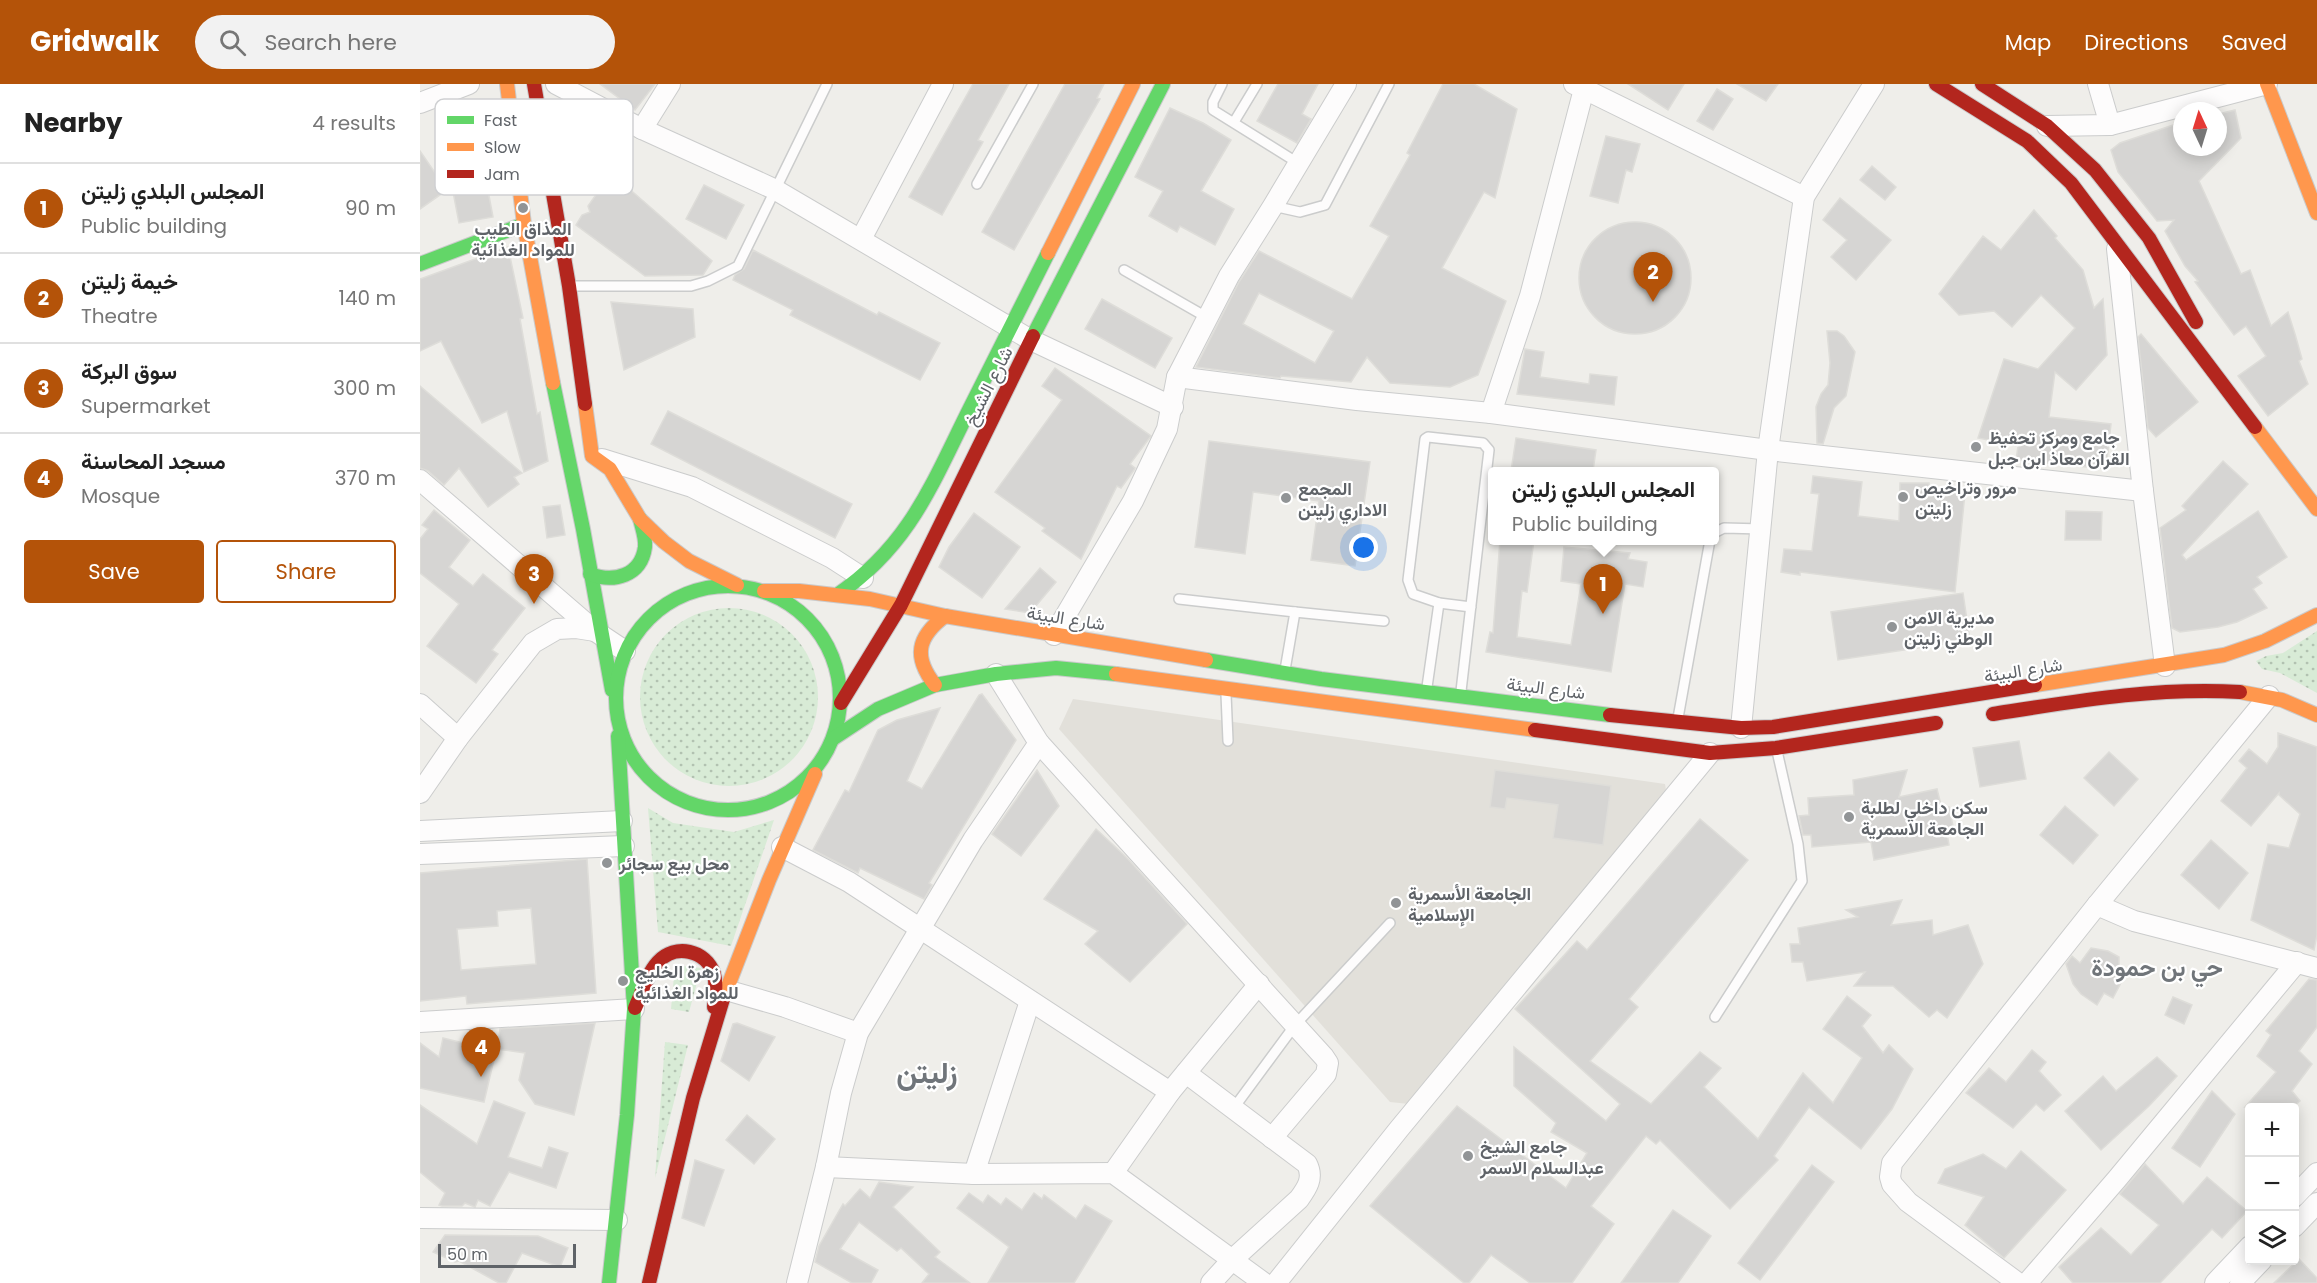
<!DOCTYPE html>
<meta charset="utf-8">
<style>
:root{--surface:#fff;--page:#f2f2f2;--text:#222;--muted:#767676;--line:#e0e0e0;--accent:#b45309}
body{margin:0;font-family:Poppins,Vazirmatn,sans-serif;background:var(--page);color:var(--text)}
.controls{position:absolute;right:18px;bottom:18px;display:grid;overflow:hidden;border-radius:6px;box-shadow:0 3px 15px #0003}
.controls button{width:54px;height:54px;display:grid;place-items:center;padding:0;border:0;border-bottom:2px solid var(--line);background:var(--surface);color:var(--text);font:30px sans-serif}
.compass{position:absolute;left:1753px;top:18px;width:54px;height:54px;border-radius:50%;background:var(--surface);box-shadow:0 3px 15px #0003;rotate:356deg}
.scale{position:absolute;left:18px;bottom:15px;width:138px;box-sizing:border-box;padding-left:6px;border:3px solid #5f6368;border-top:0;font-size:16px;line-height:21px;white-space:nowrap;color:#5f6368;-webkit-text-stroke:4px #fff;paint-order:stroke}
.you{position:absolute;left:944px;top:464px;width:21px;height:21px;margin:-15px;border:4px solid #fff;border-radius:50%;background:#1a73e8;box-shadow:0 0 0 9px #1a73e833}
.badge{display:grid;place-items:center;width:39px;height:39px;border-radius:50%;background:var(--accent);color:#fff;font-size:20px;font-weight:700}
.pin{position:absolute;translate:-50% -50px;filter:drop-shadow(0 2px 3px #0008)}
.pin::after{content:'';position:absolute;top:32px;width:21px;height:18px;background:inherit;clip-path:polygon(0 0,100% 0,50% 100%)}
.popup{position:absolute;left:1068px;top:383px;width:231px;height:78px;box-sizing:border-box;display:grid;place-content:center;border-radius:6px;background:var(--surface);filter:drop-shadow(0 2px 4px #0005);font-size:20px;white-space:nowrap;color:var(--muted)}
.popup b{font-size:22px;color:var(--text)}
.popup::after{content:'';position:absolute;left:50%;top:100%;margin-left:-12px;border:12px solid transparent;border-top-color:var(--surface)}
.list{margin:0;padding:0;list-style:none}
h2{display:flex;justify-content:space-between;align-items:center;height:78px;margin:0;padding:0 24px;font-size:26px}
h2 small{font-size:20px;font-weight:400;color:var(--muted)}
.list li{display:grid;grid-template-columns:39px 1fr auto;gap:18px;align-items:center;box-sizing:border-box;height:90px;padding:0 24px;border-top:2px solid var(--line)}
.list b{display:block;font-size:22px;white-space:nowrap}
.list p{margin:0;font-size:20px;white-space:nowrap;color:var(--muted)}
.list em{font-size:20px;font-style:normal;color:var(--muted)}
.actions{display:flex;gap:12px;padding:18px 24px}
.actions a{flex:1;padding:14px 0;border:2px solid var(--accent);border-radius:6px;text-align:center;font-size:21px;color:var(--accent)}
.actions .main{background:var(--accent);color:#fff}
.icon{flex:none;width:33px;height:33px;fill:none;stroke:currentColor;stroke-width:2;stroke-linecap:round;stroke-linejoin:round}
.map{position:relative;flex:none;width:1897px;height:1199px;overflow:hidden}
header{display:flex;align-items:center;gap:36px;box-sizing:border-box;height:84px;padding:0 30px;background:var(--accent);color:#fff}
header strong{font-size:28px}
nav{display:flex;gap:33px;margin-inline-start:auto;font-size:21px}
.search{width:420px;height:54px;background:var(--page);display:flex;align-items:center;gap:15px;box-sizing:border-box;padding:0 21px;border-radius:33px;color:var(--muted);font-size:22px}
main{display:flex}
aside{flex:1;background:var(--surface)}
.map>svg:first-child{display:block}
</style>
<header>
<strong>Gridwalk</strong>
<div class="search"><svg class="icon" aria-label="search" viewBox="0 0 24 24"><circle cx="10" cy="10" r="6"/><path d="M15 15l6 6"/></svg>Search here</div>
<nav><a>Map</a><a>Directions</a><a>Saved</a></nav>
</header>
<main>
<aside>
<h2>Nearby<small>4 results</small></h2>
<ul class="list">
<li><span class="badge">1</span><div><b>المجلس البلدي زليتن</b><p>Public building</p></div><em>90 m</em></li>
<li><span class="badge">2</span><div><b>خيمة زليتن</b><p>Theatre</p></div><em>140 m</em></li>
<li><span class="badge">3</span><div><b>سوق البركة</b><p>Supermarket</p></div><em>300 m</em></li>
<li><span class="badge">4</span><div><b>مسجد المحاسنة</b><p>Mosque</p></div><em>370 m</em></li>
</ul>
<div class="actions"><a class="main">Save</a><a>Share</a></div>
</aside>
<div class="map">
<svg width="1897" height="1199" viewBox="0 0 1897 1199">
<defs>
<pattern id="green-dots" width="8" height="8" patternUnits="userSpaceOnUse" patternTransform="scale(1.5)"><rect width="8" height="8" fill="#d8ebd6"/><path d="M2 2h.1M6 6h.1" fill="none" stroke="#b2c2b1" stroke-width="1.8" stroke-linecap="round"/></pattern>
</defs>
<rect width="100%" height="100%" fill="#efeeea"/>
<path fill="#e2e0da" d="M653 615 1245 700 1247 713 989 1020 970 1018 639 645Z"/>
<g fill="url(#green-dots)">
<circle cx="309" cy="613" r="89"/>
<path d="M1897 547V609L1860 589 1842 585 1836 577 1846 572 1863 569Z"/>
<path d="M228 724 253 739 314 748 354 736 311 862 238 848Z"/>
<path d="M255 881 281 884 269 928 251 925Z"/>
<path d="M245 958 268 961 235 1094Z"/>
</g>
<g fill="#d6d5d3" stroke="#deddd9" stroke-width="1.5" fill-rule="evenodd">
<path d="M180 0H235L215 26Z"/>
<path d="M553 0H589L558 56 563 58 522 131 489 113Z"/>
<path d="M645 0H684L677 14 680 15 594 166 562 148Z"/>
<path d="M858 0H898L882 30 891 35 877 59 837 37Z"/>
<path d="M1023 0H1054L1097 25 1075 114 1064 108 1022 184 1086 217 1058 291 1030 303 970 299 947 273 931 298 861 292 860 294 776 283 819 198 839 167 932 215 969 152 950 142 990 71 987 69ZM839 209 914 247 895 279 823 240Z"/>
<path d="M1208 0H1264L1248 26Z"/>
<path d="M1317 0H1358L1346 17Z"/>
<path d="M1297 5 1313 15 1293 46 1277 37Z"/>
<path d="M51 17 73 133 39 139 17 25Z"/>
<path d="M750 24 783 39 811 56 781 107 814 125 795 161 760 142 757 148 729 132 743 107 715 93Z"/>
<path d="M1815 26 1821 54 1779 97 1821 190 1830 186 1851 242 1868 228 1875 250 1882 275 1879 277 1888 300 1848 332 1818 292 1846 272 1826 242 1814 251 1775 198 1778 197 1765 182 1745 147 1754 136 1737 137 1698 88 1691 66 1700 59 1762 38V63H1798V30Z"/>
<path d="M1186 52 1220 60 1212 88 1206 86 1198 119 1170 112Z"/>
<path d="M0 67 27 106 0 125Z"/>
<path d="M1452 82 1476 103 1465 116 1440 96Z"/>
<path d="M191 89 292 177 283 191 225 192 156 141 162 131 170 128 168 122Z"/>
<path d="M284 101 324 121 306 155 266 135Z"/>
<path d="M1420 114 1471 156 1436 196 1411 173 1427 156 1403 136Z"/>
<path d="M1614 126 1637 152 1635 154 1663 186 1674 224 1683 215 1687 271 1656 306 1635 288 1629 333 1691 340 1686 385 1596 376 1598 362 1558 354 1584 275 1618 285 1655 244 1621 211 1592 243 1574 227 1539 231 1519 210 1563 152 1581 166Z"/>
<circle cx="1215" cy="194" r="56"/>
<path d="M88 163 103 234 100 235 117 330 120 328 128 377 104 388 87 327 62 339 21 257 0 267V195Z"/>
<path d="M333 166 457 231 459 228 520 259 500 296 370 231 373 226 313 196 315 191 324 185Z"/>
<path d="M682 215 752 254 735 284 665 245Z"/>
<path d="M191 218 273 225 275 253 204 286Z"/>
<path d="M1407 247H1417L1424 252 1435 268 1426 312 1414 324 1403 360 1397 359 1396 323 1401 310 1408 301 1410 279Z"/>
<path d="M1721 250 1778 318 1736 353 1728 344 1718 253Z"/>
<path d="M1105 265 1124 268 1120 293 1169 300 1170 290 1197 293 1194 321 1097 310Z"/>
<path d="M635 284 731 352 710 380 715 384 714 386 701 404 697 402 661 475 622 447 625 444 575 408 642 316 622 302Z"/>
<path d="M0 302 102 389 94 393 99 400 68 423 39 384 24 401 8 387 0 384Z"/>
<path d="M248 327 432 420 415 454 231 360Z"/>
<path d="M1096 354 1176 366 1173 387H1091Z"/>
<path d="M789 357 950 378 935 482 891 476 899 417 833 408 825 470 775 463Z"/>
<path d="M1803 377 1828 400 1762 471 1766 476 1838 427 1867 473 1837 493 1842 499 1833 505 1847 524 1817 538 1798 543 1760 548 1752 544 1740 444 1766 426 1762 422Z"/>
<path d="M1393 392 1442 398 1438 432 1479 437 1480 399H1509V405L1545 409 1535 508 1380 488V491L1361 488 1364 465 1392 467 1399 410 1391 409Z"/>
<path d="M140 421 145 451 127 454 123 423Z"/>
<path d="M14 426 50 456 29 483 53 502 63 490 105 524 72 566 78 570 56 599 7 562 39 520 0 489V455L8 445 2 441Z"/>
<path d="M1646 427 1682 428 1681 456H1645Z"/>
<path d="M554 429 600 463 562 514 519 483 529 463Z"/>
<path d="M1080 456H1114L1107 508 1102 507 1097 553 1151 561 1161 500 1141 497 1144 463 1210 469 1208 475 1227 478 1223 503 1205 500 1191 588 1066 568 1070 548 1073 549Z"/>
<path d="M620 484 636 498 610 529 585 525Z"/>
<path d="M1543 509 1550 556 1418 576 1411 528Z"/>
<path d="M562 610 596 656 509 799 512 801 504 815 440 784 438 789 393 766 425 706 429 708 458 646 477 636 520 624 487 697 502 705 559 611Z"/>
<path d="M1858 649 1897 663V851L1894 866 1831 836 1848 760 1869 764 1880 730 1859 711V709L1831 742 1801 717 1827 684 1819 677 1829 665 1847 680 1858 663Z"/>
<path d="M1599 657 1606 695 1560 703 1553 664Z"/>
<path d="M1689 668 1718 695 1694 722 1664 694Z"/>
<path d="M617 686 639 722 601 772 572 750Z"/>
<path d="M1075 686 1191 702 1183 761 1133 754 1138 721 1087 714 1085 725 1070 723Z"/>
<path d="M1487 686 1479 713 1517 705 1522 725 1529 723 1533 742 1526 744 1529 761 1454 776 1451 758 1392 763 1391 751H1383L1379 732 1389 731 1388 714 1434 711 1433 696Z"/>
<path d="M1645 722 1678 751 1653 780 1620 751Z"/>
<path d="M1280 735 1328 776 1209 915 1218 923 1170 977 1231 1020 1280 968 1301 984 1284 1003 1338 1055 1383 989 1413 1019 1442 974 1403 945 1427 912 1451 931 1442 942 1463 969 1469 961 1493 985 1472 1025 1441 1065 1389 1023 1354 1072 1358 1076 1310 1125 1240 1056 1236 1060 1226 1052 1171 1122 1194 1140 1152 1199H1110L1071 1171 1049 1199H1044L950 1122 1037 1022 1146 1104 1167 1069 1131 1048 1136 1039 1094 1002V963L1186 1037 1200 1020 1095 925 1157 857 1167 866Z"/>
<path d="M676 745 706 773 767 840 710 898 665 860 678 847 624 815Z"/>
<path d="M1791 756 1828 789 1799 825 1761 791Z"/>
<path d="M167 775 176 909 47 920 46 912 0 917V789ZM111 824 116 880 41 886 37 845 78 842 77 827Z"/>
<path d="M1482 816 1471 841 1512 836 1513 851 1548 841 1563 880 1527 934 1517 926 1509 933 1473 902H1434L1445 888 1387 897 1383 878H1372L1370 860H1380L1378 844 1438 833 1426 826Z"/>
<path d="M1671 864 1688 867 1699 873V884L1704 893 1693 914 1684 909 1677 921 1661 910 1653 900 1646 880 1652 872 1660 879Z"/>
<path d="M1889 895 1897 896V943L1879 967 1892 980 1872 1007 1880 1017 1873 1023H1825L1856 988 1837 972 1851 951 1846 947Z"/>
<path d="M1753 913 1772 921 1764 940 1745 931Z"/>
<path d="M175 939 154 1031 115 1020 99 996 105 969 77 965 80 945Z"/>
<path d="M317 939 355 953 329 997 301 977 313 940Z"/>
<path d="M23 954 76 967 64 1018 0 1004V959L19 973Z"/>
<path d="M1612 966 1626 978 1619 987 1641 1011 1624 1027 1616 1020 1593 1044 1546 1009 1569 984 1586 998Z"/>
<path d="M1737 973 1757 992 1729 1022 1681 1066 1645 1027 1683 992 1696 1007Z"/>
<path d="M1792 1007 1815 1030 1780 1083 1752 1064Z"/>
<path d="M74 1017 105 1029 88 1073 122 1084 129 1063 148 1069 136 1104 89 1088 70 1122 58 1116 55 1123 45 1119 42 1122H22L19 1121 25 1109 0 1088V1021L57 1060Z"/>
<path d="M327 1031 355 1055 334 1080 306 1056Z"/>
<path d="M1601 1067 1646 1106 1584 1174 1545 1141 1564 1113 1518 1099 1525 1085 1563 1070 1586 1085Z"/>
<path d="M275 1076 304 1086 284 1142 262 1134Z"/>
<path d="M1725 1080 1763 1120 1787 1093 1827 1127 1802 1154 1792 1145 1740 1199H1653L1639 1183 1681 1144 1711 1171 1739 1141 1700 1110Z"/>
<path d="M1392 1081 1414 1098 1340 1196 1318 1179Z"/>
<path d="M459 1098 493 1103 473 1123 520 1168 515 1173 550 1199H502L509 1190 481 1164 477 1167 439 1138 420 1165 458 1186 451 1199H432L395 1178 399 1162 423 1120 425 1122 440 1105 450 1114Z"/>
<path d="M549 1109 563 1119 568 1111 581 1121 586 1114 602 1126 614 1109 622 1115 624 1111 656 1135 665 1121 692 1137 654 1199H568L589 1163 537 1124Z"/>
<path d="M1253 1126 1291 1152 1258 1199H1201Z"/>
<path d="M25 1151 118 1152 148 1164 140 1183 102 1169 86 1199H79L39 1177 35 1178 13 1168Z"/>
<path d="M1879 1175 1897 1194V1199H1854Z"/>
</g>
<g fill="none" stroke-linecap="round" stroke-linejoin="round">
<g stroke="#cbcccc" stroke-width="12">
<g id="lane">
<path d="M802 0 793 18V26L878 79"/>
<path d="M814 38 837 0"/>
<path d="M557 100 613 0"/>
<path d="M853 122 880 128 905 121 969 0"/>
<path d="M704 186 788 234"/>
<path d="M152 202H271L288 197 318 182 407 0"/>
<path d="M1294 449 1304 444 1342 445"/>
<path d="M759 515 875 528 865 586"/>
<path d="M875 528 964 537"/>
<path d="M1007 603 1019 519"/>
<path d="M1041 607 1069 366 1063 359 1008 353 1005 355 988 496 993 510 1019 519 1051 523"/>
<path d="M806 610 808 657"/>
<path d="M1258 634 1290 456"/>
<path d="M1295 933 1382 797 1378 760 1357 667"/>
<path d="M813 1025 875 941 970 839"/>
</g>
</g>
<g stroke="#cbcccc" stroke-width="22">
<g id="street">
<path d="M136 0 222 45 354 105 611 256 753 323"/>
<path d="M1154 0 1384 113"/>
<path d="M1678 0 1690 41"/>
<path d="M0 19 49 0"/>
<path d="M1627 42 1690 41 1847 0"/>
<path d="M222 45 250 0"/>
<path d="M441 155 523 0"/>
<path d="M1697 165 1723 407 1745 582"/>
<path d="M757 293 937 316 1071 329 1348 366 1723 407"/>
<path d="M1071 329 1110 212 1164 5 1162 0"/>
<path d="M182 375 272 403 412 474 443 494"/>
<path d="M0 396 175 547 205 567"/>
<path d="M634 551 713 417 747 345 757 293 809 192 853 122 926 0"/>
<path d="M576 590 619 659 904 973 908 979 906 990 852 1054"/>
<path d="M0 620 38 654"/>
<path d="M1321 644 1348 366 1384 113 1454 0"/>
<path d="M0 709 38 654 113 559 137 545 156 544 175 547"/>
<path d="M0 747 202 737"/>
<path d="M362 763 429 798 750 1008"/>
<path d="M0 770 204 762"/>
<path d="M1677 821 1714 837 1897 884"/>
<path d="M306 906 365 923 438 949"/>
<path d="M0 938 214 925"/>
<path d="M766 989 887 1080C894 1094 887 1104 879 1115L813 1175 791 1199"/>
<path d="M406 1083 554 1090 693 1089 844 1199"/>
<path d="M693 1089 750 1008 839 900"/>
<path d="M554 1090 610 917"/>
<path d="M1874 1113 1897 1089"/>
<path d="M0 1134 197 1136"/>
<path d="M1874 1143 1897 1119"/>
<path d="M377 1199 406 1083 421 1009 438 949 553 756 619 659"/>
<path d="M856 1199 979 1045 1290 669"/>
<path d="M1598 1199 1488 1118 1472 1100 1470 1093 1472 1079 1677 821 1849 612"/>
<path d="M1607 1199 1697 1095 1877 878"/>
<path d="M1795 1199 1830 1162"/>
<path d="M1820 1199 1842 1176"/>
</g>
</g>
<g stroke="#cacacb" stroke-width="16">
<g id="fast">
<path d="M0 180 104 140"/>
<path d="M613 252 743 0"/>
<path d="M133 299 163 445 192 606"/>
<path d="M170 490C194 499 221 492 225 463 226 454 222 444 220 435"/>
<circle cx="308" cy="614" r="112"/>
<path d="M417 511C490 461 512 400 550 324 576 273 602 221 628 169"/>
<path d="M786 576 901 595 1190 631"/>
<path d="M414 654 458 625 515 601 576 590 636 584 696 590"/>
<path d="M189 1199 207 1031 214 925 198 652"/>
</g>
</g>
<g stroke="#cacacb" stroke-width="16">
<g id="slow">
<path d="M87 0 104 140 133 299"/>
<path d="M1847 0 1897 129"/>
<path d="M628 169 713 0"/>
<path d="M165 320 172 372 190 385 220 435 244 458 269 477 317 501"/>
<path d="M1835 343 1897 425"/>
<path d="M344 507H379L450 515 525 532 786 576"/>
<path d="M696 590 1115 646"/>
<path d="M515 601C493 573 497 553 525 532"/>
<path d="M1615 601 1804 571 1845 557 1897 531"/>
<path d="M1820 608 1862 616 1897 631"/>
<path d="M303 915 349 796 395 690"/>
</g>
</g>
<g stroke="#cacacb" stroke-width="16">
<g id="jam">
<path d="M114 0 149 202 165 320"/>
<path d="M1516 0 1607 57 1651 99 1835 343"/>
<path d="M1562 0 1627 42 1675 86 1729 154 1776 238"/>
<path d="M421 619 481 521 613 252"/>
<path d="M1573 630C1656 617 1736 603 1820 608"/>
<path d="M1190 631 1321 644 1353 643 1615 601"/>
<path d="M1115 646 1290 669 1356 664 1516 639"/>
<path d="M215 924C222 909 227 890 238 878 255 859 286 866 294 890 297 901 295 913 294 923"/>
<path d="M229 1199 273 1014 303 915"/>
</g>
</g>
<use href="#lane" stroke="#fdfcfc" stroke-width="9"/>
<use href="#street" stroke="#fdfcfc" stroke-width="20"/>
<use href="#fast" stroke="#63d668" stroke-width="14"/>
<use href="#slow" stroke="#ff974d" stroke-width="14"/>
<use href="#jam" stroke="#b3261e" stroke-width="14"/>
</g>
<g fill="#919496" stroke="#fff" stroke-width="2">
<circle cx="103" cy="124" r="6"/>
<circle cx="1556" cy="363" r="6"/>
<circle cx="1483" cy="413" r="6"/>
<circle cx="866" cy="414" r="6"/>
<circle cx="1472" cy="543" r="6"/>
<circle cx="1429" cy="733" r="6"/>
<circle cx="187" cy="779" r="6"/>
<circle cx="976" cy="819" r="6"/>
<circle cx="203" cy="897" r="6"/>
<circle cx="1048" cy="1072" r="6"/>
</g>
<g text-anchor="middle" dominant-baseline="central" stroke-width="4.5" stroke-linejoin="round" paint-order="stroke">
<g font-size="18" font-weight="bold" fill="#5f6368" stroke="#fff" text-anchor="start">
<text x="103" y="144" text-anchor="middle">المذاق الطيب<tspan x="103" dy="21">للمواد الغذائية</tspan></text>
<text x="1568" y="353">جامع ومركز تحفيظ<tspan x="1568" dy="21">القرآن معاذ ابن جبل</tspan></text>
<text x="1495" y="403">مرور وتراخيص<tspan x="1495" dy="21">زليتن</tspan></text>
<text x="878" y="404">المجمع<tspan x="878" dy="21">الاداري زليتن</tspan></text>
<text x="1484" y="533">مديرية الامن<tspan x="1484" dy="21">الوطني زليتن</tspan></text>
<text x="1441" y="723">سكن داخلي لطلبة<tspan x="1441" dy="21">الجامعة اﻻسمرية</tspan></text>
<text x="199" y="779">محل بيع سجائر</text>
<text x="988" y="809">الجامعة الأسمرية<tspan x="988" dy="21">الإسلامية</tspan></text>
<text x="215" y="887">زهرة الخليج<tspan x="215" dy="21">للمواد الغذائية</tspan></text>
<text x="1060" y="1062">جامع الشيخ<tspan x="1060" dy="21">عبدالسلام الاسمر</tspan></text>
</g>
<g font-size="18" fill="#5f6368" stroke="#fff">
<text transform="translate(568 302) rotate(-63)">شارع الشيخ</text>
<text transform="translate(646 534) rotate(9)">شارع البيئة</text>
<text transform="translate(1603 586) rotate(-9)">شارع البيئة</text>
<text transform="translate(1126 604) rotate(7)">شارع البيئة</text>
</g>
<g font-size="24" font-weight="bold" fill="#70757a" stroke="#fff">
<text x="1737" y="883">حي بن حمودة</text>
</g>
<g font-size="30" font-weight="bold" fill="#70757a" stroke="#fff">
<text x="507" y="988">زليتن</text>
</g>
</g>
<rect x="15" y="15" width="198" height="96" rx="9" fill="#fff" stroke="#cfd0d2" stroke-width="1.5"/>
<rect x="27" y="32" width="27" height="8" fill="#63d668"/>
<rect x="27" y="59" width="27" height="8" fill="#ff974d"/>
<rect x="27" y="86" width="27" height="8" fill="#b3261e"/>
<g font-size="16" fill="#5f6368">
<text x="64" y="42">Fast</text>
<text x="64" y="69">Slow</text>
<text x="64" y="96">Jam</text>
</g>
</svg>
<div class="controls">
<button>+</button>
<button>−</button>
<button><svg class="icon" aria-label="layers" viewBox="0 0 24 24"><path d="M12 4l9 5-9 5-9-5zM3 14l9 5 9-5"/></svg></button>
</div>
<svg class="compass" viewBox="-18 -18 36 36"><path d="M0-13l5 13h-10z" fill="#e53935"/><path d="M0 13l5-13h-10z" fill="#767676"/></svg>
<div class="scale">50 m</div>
<div class="you"></div>
<div class="pin badge" style="left:1183px;top:530px">1</div>
<div class="popup"><b>المجلس البلدي زليتن</b>Public building</div>
<div class="pin badge" style="left:1233px;top:218px">2</div>
<div class="pin badge" style="left:114px;top:520px">3</div>
<div class="pin badge" style="left:61px;top:993px">4</div>
</div>
</main>
